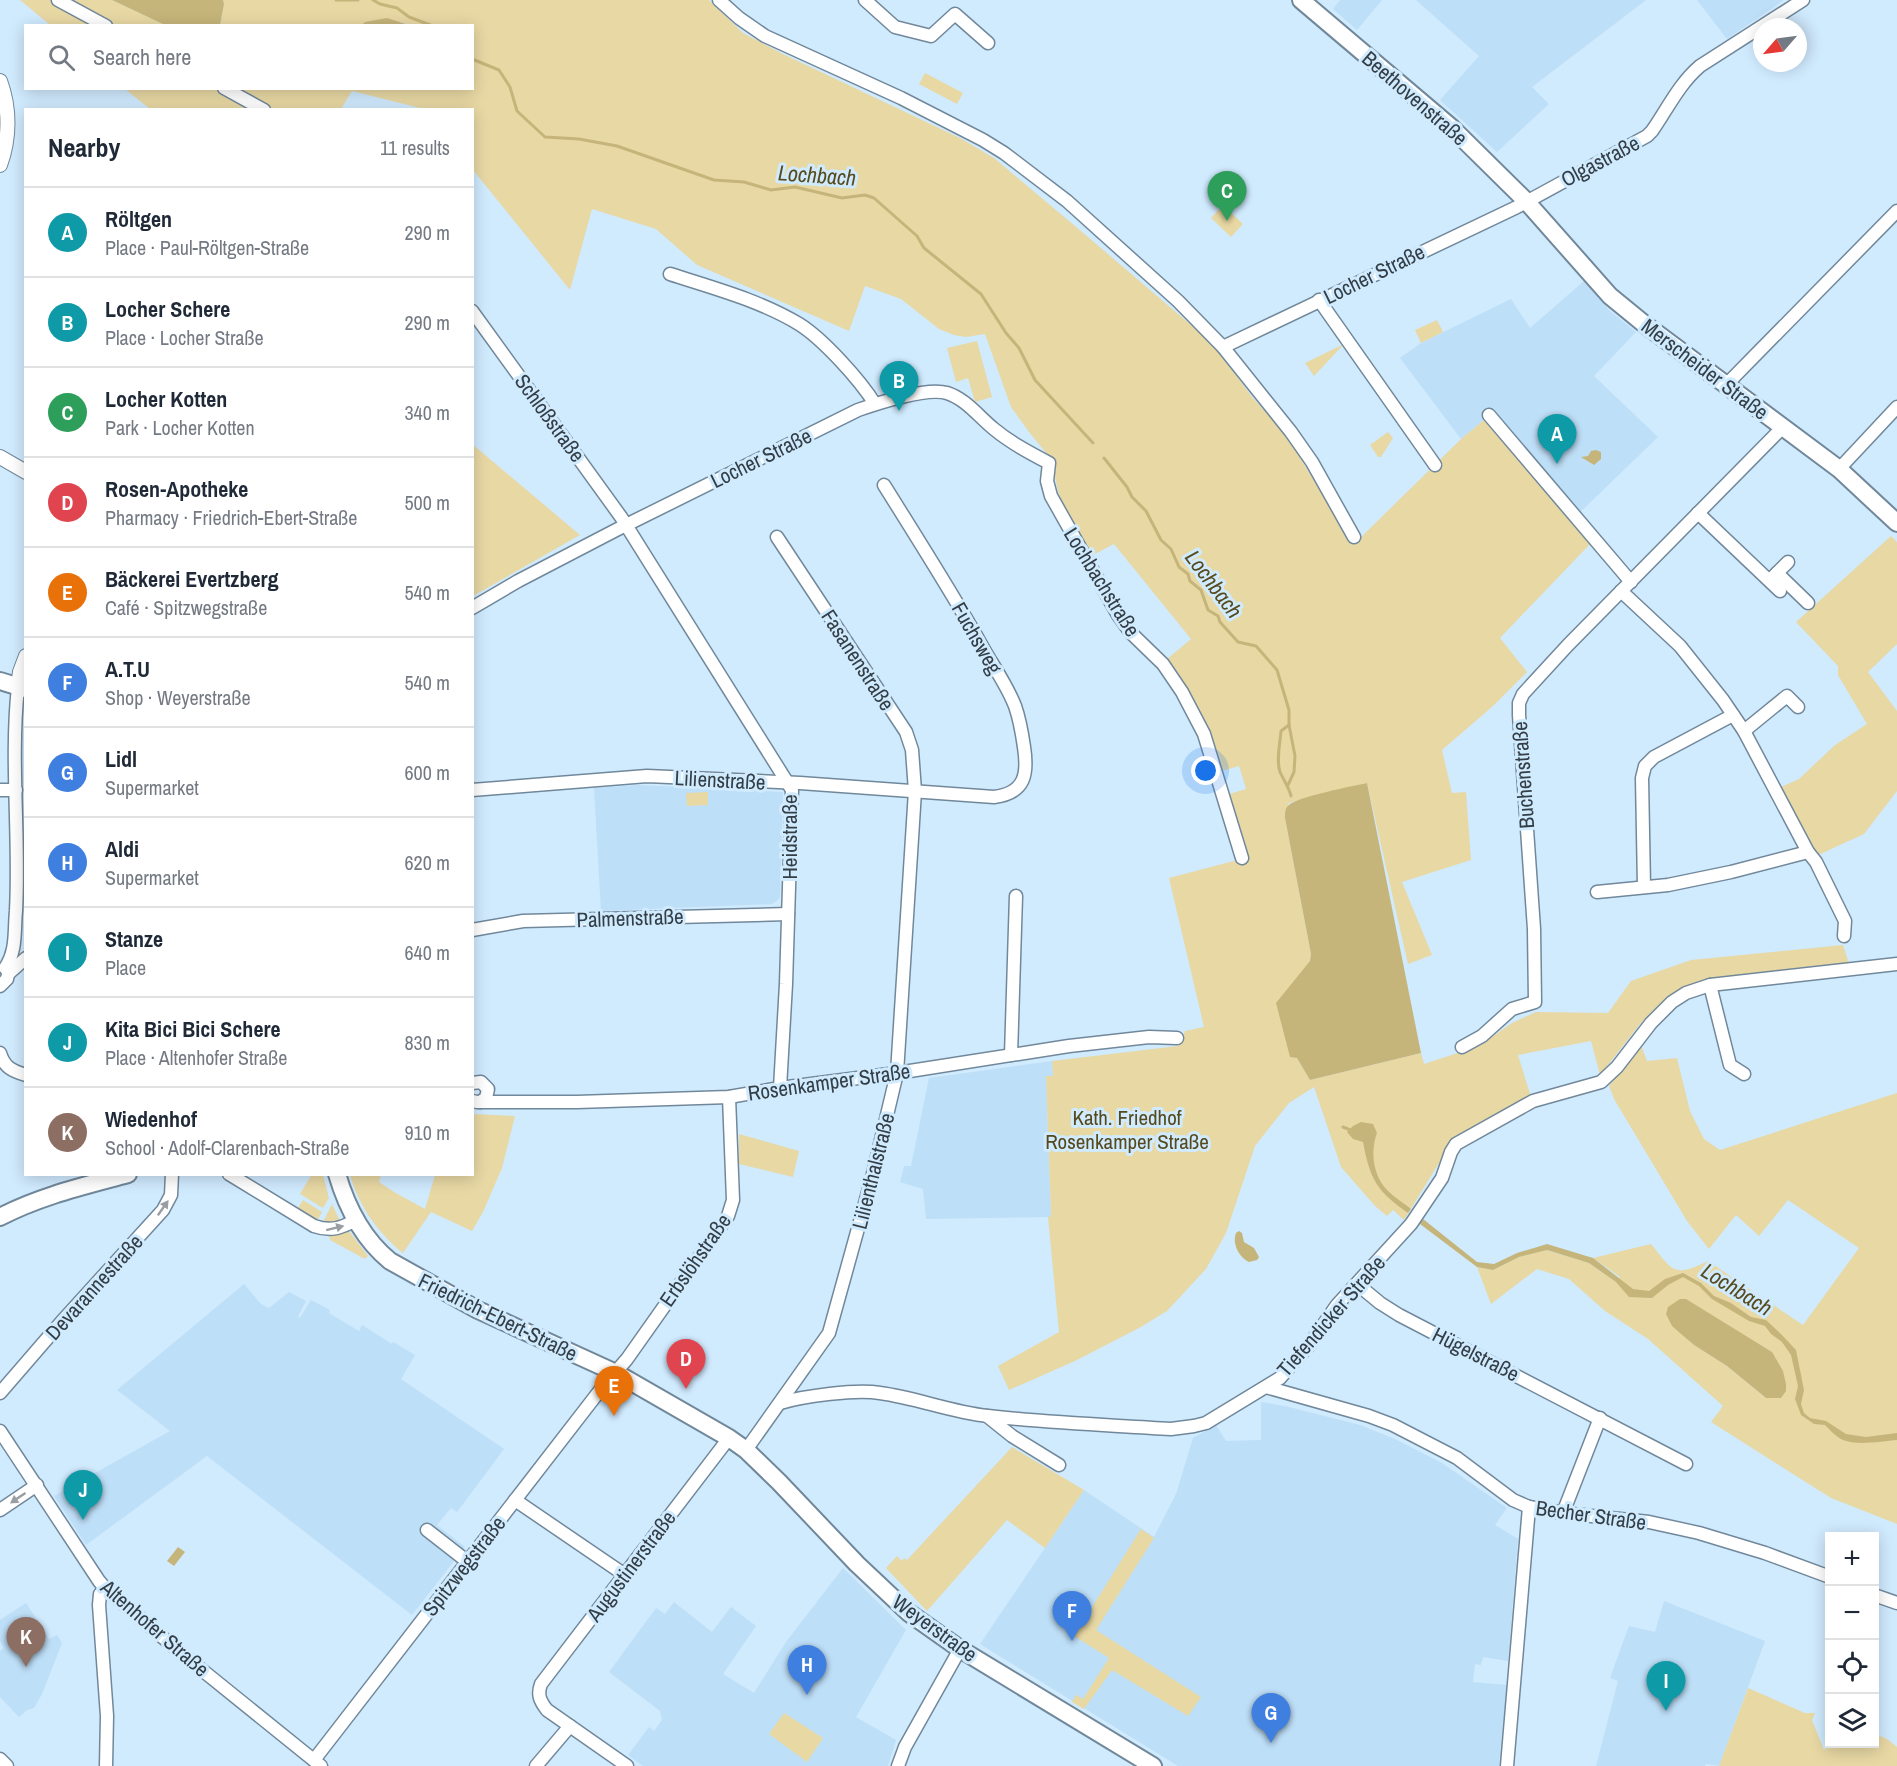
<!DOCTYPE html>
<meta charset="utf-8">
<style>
:root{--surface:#fff;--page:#f2f2f3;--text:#1f2937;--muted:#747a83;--line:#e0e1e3;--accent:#7c3aed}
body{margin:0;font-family:"Archivo Narrow",sans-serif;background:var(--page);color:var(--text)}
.controls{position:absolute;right:18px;bottom:18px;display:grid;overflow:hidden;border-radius:0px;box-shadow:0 3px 15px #0003}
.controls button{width:54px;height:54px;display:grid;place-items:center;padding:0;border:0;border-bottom:2px solid var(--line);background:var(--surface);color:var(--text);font:30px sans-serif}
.compass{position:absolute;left:1753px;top:18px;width:54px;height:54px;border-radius:50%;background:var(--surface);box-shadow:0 3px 15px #0003;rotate:242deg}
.you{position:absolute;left:1206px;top:771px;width:21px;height:21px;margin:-15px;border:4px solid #fff;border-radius:50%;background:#1a73e8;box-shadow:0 0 0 9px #1a73e833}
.badge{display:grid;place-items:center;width:39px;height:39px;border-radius:50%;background:var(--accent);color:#fff;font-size:20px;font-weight:700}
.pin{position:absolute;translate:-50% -50px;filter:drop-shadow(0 2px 3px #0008)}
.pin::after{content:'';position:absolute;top:32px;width:21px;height:18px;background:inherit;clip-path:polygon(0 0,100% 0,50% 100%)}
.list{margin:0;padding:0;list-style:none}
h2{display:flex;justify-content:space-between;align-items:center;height:78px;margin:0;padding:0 24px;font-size:26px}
h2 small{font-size:20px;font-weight:400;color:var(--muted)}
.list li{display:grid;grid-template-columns:39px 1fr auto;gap:18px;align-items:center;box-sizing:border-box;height:90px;padding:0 24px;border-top:2px solid var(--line)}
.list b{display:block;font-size:22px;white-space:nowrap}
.list p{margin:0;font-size:20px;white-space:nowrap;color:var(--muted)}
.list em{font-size:20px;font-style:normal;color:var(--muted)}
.icon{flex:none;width:33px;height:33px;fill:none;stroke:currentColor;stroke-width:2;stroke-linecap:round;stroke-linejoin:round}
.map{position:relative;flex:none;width:1897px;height:1766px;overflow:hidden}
.search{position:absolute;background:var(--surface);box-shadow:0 3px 15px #0003;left:24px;top:24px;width:450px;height:66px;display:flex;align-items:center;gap:15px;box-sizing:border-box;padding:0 21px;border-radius:0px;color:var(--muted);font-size:22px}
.panel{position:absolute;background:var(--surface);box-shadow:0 3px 15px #0003;left:24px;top:108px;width:450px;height:1068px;border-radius:0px}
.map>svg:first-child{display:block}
</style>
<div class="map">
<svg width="1897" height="1766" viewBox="0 0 1897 1766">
<rect width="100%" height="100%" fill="#d0eafe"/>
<g fill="#bedff8">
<path d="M1340 0H1382L1357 30 1333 9Z"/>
<path d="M1416 0H1646L1532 87 1549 104 1497 152 1440 100 1479 56Z"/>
<path d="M1697 0H1784L1727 39Z"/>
<path d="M1584 281 1610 311 1636 332 1594 376 1658 437 1572 520 1485 419 1461 439 1400 358 1421 343 1511 299 1530 328Z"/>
<path d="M638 785 783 792 780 897 778 900 772 904 601 911 594 788Z"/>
<path d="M1052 1061 1053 1076 1046 1077 1051 1217 926 1219 923 1189 900 1182 904 1166H911L929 1078Z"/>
<path d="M244 1284 261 1304 269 1308 289 1292 306 1301 298 1316 300 1318 311 1300 330 1310 329 1313 359 1331 362 1325 392 1344 393 1342 415 1355 401 1379 504 1449 457 1512 451 1508 437 1525 465 1547 412 1615 207 1456 86 1545 54 1496 170 1431 117 1390Z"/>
<path d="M1261 1402 1285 1406 1360 1425 1395 1439 1442 1463 1507 1508 1495 1525 1518 1539 1508 1661 1483 1657 1481 1665 1475 1664 1473 1682 1507 1685 1499 1766H1178L980 1644 1084 1490 1154 1537 1176 1494 1193 1438 1216 1425 1226 1441 1261 1440Z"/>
<path d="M843 1568 906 1630 856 1717 896 1740 888 1766H643L628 1755 649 1727 654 1731 662 1720 660 1711 609 1672 656 1608 665 1614 674 1602 712 1632 731 1607 756 1626 723 1674 754 1693 786 1642Z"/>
<path d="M1664 1601 1765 1641 1719 1766 1706 1764 1705 1766H1596L1618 1681 1610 1678 1629 1626 1655 1632Z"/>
<path d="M26 1603 49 1639 57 1635 62 1643 42 1694 34 1708 27 1710 19 1717 0 1697V1651L4 1648 0 1641V1620Z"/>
</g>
<g fill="#e8d8a4" fill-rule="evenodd">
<path d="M20 0H112L165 25H50Z"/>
<path d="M223 0H709L743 33 783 54 960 138 994 158 1088 237 1212 343 1252 397 1278 426 1296 451 1353 545 1461 439 1485 419 1592 542 1500 638 1527 672 1493 706 1442 750 1452 793 1466 792 1471 860 1402 882 1432 955 1408 964 1367 783 1314 796 1289 803 1285 818 1311 954 1310 961 1305 968 1297 1058 1310 1080 1421 1053 1424 1064 1479 1046 1512 1023 1536 1012 1608 1013 1631 981 1691 960 1843 945 1849 963 1704 979 1666 1000 1641 1023 1600 1075 1591 1041 1518 1055 1531 1097 1455 1137 1404 1220 1393 1210 1387 1216 1375 1206 1341 1167 1314 1087 1289 1103 1255 1146 1226 1233 1206 1269 1167 1311 1139 1328 1075 1361 1009 1390 998 1366 1059 1332 1048 1217 1051 1216 1046 1076H1053L1052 1061 1178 1046 1185 1031 1204 1027 1169 878 1245 858 1226 795 1246 789 1239 766 1219 772 1207 732 1188 691 1166 660 1191 639 1114 544 1091 556 1064 511 1058 491 1051 459 1029 432 1011 407 985 334 966 337 954 335 939 329 901 299 865 286 849 331 697 265 656 229 592 209 570 290 473 170 472 110 424 109 352 91 341 109H150L125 89 472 88V26L409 25 401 22H365L362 26 220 25 224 4Z"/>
<path d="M925 73 963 93 957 104 919 84Z"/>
<path d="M1223 205 1243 224 1231 237 1211 218Z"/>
<path d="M1437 320 1443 332 1421 343 1415 330Z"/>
<path d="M977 341 992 397 975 402 968 378 956 382 947 348Z"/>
<path d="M1344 344 1314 376 1305 363Z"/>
<path d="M1388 432 1393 438 1381 457H1378L1370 445Z"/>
<path d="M472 444 580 535 473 596H472Z"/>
<path d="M1891 536 1897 542V644L1868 672 1897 711V791L1864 834 1816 856 1781 787 1799 779 1835 745 1867 724 1838 675V666L1796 622Z"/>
<path d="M708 792V805L687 806 686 793Z"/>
<path d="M1641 1045 1647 1061 1677 1058 1690 1111 1704 1139 1720 1150 1897 1093V1524L1831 1498 1711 1422 1723 1406 1648 1339 1605 1311 1569 1279 1537 1269 1491 1304 1477 1267 1493 1270 1519 1257 1546 1250 1589 1263 1616 1282 1620 1277 1593 1258 1651 1244C1673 1271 1673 1278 1708 1261L1803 1325 1859 1248 1788 1200 1759 1236 1736 1215 1709 1249 1687 1221 1614 1099 1609 1086ZM1673 1326 1755 1342 1772 1352 1766 1398 1727 1366 1694 1345Z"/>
<path d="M473 1114 515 1116 502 1168 483 1212 472 1231 431 1212 403 1253C378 1233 359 1206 350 1175H381L379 1182 394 1192 425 1209 435 1175 472 1174Z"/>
<path d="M739 1134 799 1151 793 1177 739 1164Z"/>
<path d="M312 1174 323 1175 329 1198 323 1208 300 1194Z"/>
<path d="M303 1200 322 1212 316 1223 296 1211Z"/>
<path d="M332 1204 339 1219 338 1222 321 1226Z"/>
<path d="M349 1231 368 1256 365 1259 330 1240 329 1235Z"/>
<path d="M1012 1447 1084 1490 1045 1548 1007 1520 927 1611 886 1568 897 1556 902 1561 904 1558 907 1560Z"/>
<path d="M1141 1529 1154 1538 1096 1630 1201 1697 1188 1716 1112 1670 1084 1709 1072 1702 1076 1695 1083 1699 1109 1658 1074 1636Z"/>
<path d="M1748 1688 1805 1713H1815L1812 1720 1824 1750 1830 1744H1874L1875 1734 1887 1739 1897 1747V1766H1719Z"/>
<path d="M784 1713 823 1738 807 1762 769 1734Z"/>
</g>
<g fill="#c6b57a">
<path d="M112 0H223L224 4 220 25H165Z"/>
<path d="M387 18 409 25H362L365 22Z"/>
<path d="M1591 451 1596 450 1601 452V459L1594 465 1581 457 1588 456Z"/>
<path d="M1367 783 1421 1053 1310 1080 1297 1058 1290 1057 1276 1003 1310 961 1311 954 1285 818C1285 813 1285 808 1289 805 1297 797 1353 786 1367 783Z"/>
<path d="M1361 1122 1373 1124 1377 1133C1370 1152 1373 1176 1388 1191 1395 1198 1404 1203 1411 1209L1408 1213C1377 1191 1370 1180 1363 1142L1353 1139 1347 1132 1353 1126Z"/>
<path d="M1423 1219 1477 1262 1494 1264 1517 1253 1547 1244 1593 1258 1633 1289 1649 1291 1665 1279 1683 1273 1701 1283 1714 1296 1731 1303 1751 1317 1766 1320 1781 1334 1796 1350 1804 1390 1801 1404 1804 1413 1810 1418 1826 1421 1846 1434 1866 1437 1897 1433V1440C1883 1441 1857 1446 1843 1440 1836 1437 1830 1430 1825 1425L1814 1424 1801 1415 1795 1399 1798 1386 1791 1355 1782 1342 1771 1334 1765 1326 1749 1321 1712 1299 1699 1286 1683 1277 1668 1285 1652 1298 1629 1297 1616 1282 1589 1263 1547 1250 1519 1257 1493 1270 1477 1267 1420 1224Z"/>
<path d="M1239 1231 1242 1233 1244 1242 1254 1248 1259 1257 1257 1260 1249 1262C1239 1257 1232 1244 1236 1233Z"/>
<path d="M1680 1299H1686L1772 1352 1783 1371 1786 1384V1391L1781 1398H1766L1727 1366 1694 1345 1680 1333 1672 1326 1666 1314 1668 1307Z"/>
<path d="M178 1547 185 1552 174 1566 167 1561Z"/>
</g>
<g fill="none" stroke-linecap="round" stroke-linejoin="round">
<g stroke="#c6b57a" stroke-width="3">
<path d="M336 0H358"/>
<path d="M373 0 380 4 397 8 409 17 433 26"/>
<path d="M472 59 499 70 510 87 517 111 545 137 579 139 617 146 714 180 744 182 771 190 795 187 842 198 865 195 874 198 917 236 924 248 981 294 1006 333 1019 348 1035 380 1093 443"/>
<path d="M1104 458 1127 487 1132 497 1146 511 1161 540 1171 549 1179 567 1188 574 1190 581 1201 590 1208 610 1218 616 1220 622 1238 642 1256 646 1277 670 1289 710V725L1295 756 1294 772 1288 785"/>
<path d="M1289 725 1281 731C1280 744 1276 760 1280 772 1284 781 1289 787 1291 796"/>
<path d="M1343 1127 1353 1131"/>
</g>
<g stroke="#71889b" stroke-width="15">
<g id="minor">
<path d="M58 0 106 26"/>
<path d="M719 0 739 18 765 36 901 98 983 140 1004 153 1067 201 1178 301 1223 347 1291 432 1312 462 1354 537"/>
<path d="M865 0 895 27 931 36 955 14 988 43"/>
<path d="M224 88 264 110"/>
<path d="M670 274C713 288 759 300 799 324 823 339 860 380 875 404"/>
<path d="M1319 300 1435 465"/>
<path d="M472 311 621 517 792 790 786 984 780 1088"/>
<path d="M1223 347 1517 207 1647 136 1652 131C1668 108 1679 84 1700 66L1803 0"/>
<path d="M1726 385 1897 211"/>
<path d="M1489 415 1631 582"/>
<path d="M1839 469 1897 407"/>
<path d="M1698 513 1780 591"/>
<path d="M1777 573 1808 603"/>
<path d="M1772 578 1788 562"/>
<path d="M1621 591 1680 646 1723 700 1744 731 1808 852 1816 862 1845 921 1844 936"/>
<path d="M472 608 518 581 618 529 858 410C878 403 927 387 947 393 966 399 979 417 994 429 1011 443 1030 453 1049 463L1047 481 1051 496 1118 615 1130 632 1163 664 1182 692 1204 734 1242 858"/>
<path d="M1744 731 1787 696 1798 707"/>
<path d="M0 790H16"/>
<path d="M472 790 647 776 800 783 994 797C1026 793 1028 773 1024 747 1022 733 1020 720 1015 706 1007 685 993 666 982 646 951 591 917 538 884 485"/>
<path d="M1644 887 1642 778 1645 766 1654 757 1733 715"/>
<path d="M1597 892 1668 885 1731 872 1808 852"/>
<path d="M472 930 523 921 788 914"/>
<path d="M5 968C17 951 14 931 16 911 20 836 10 761 18 687"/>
<path d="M8 974 26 958"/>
<path d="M1710 985 1730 1065 1744 1074"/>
<path d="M0 986 7 979 8 974"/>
<path d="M1462 1047 1482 1036 1512 1009 1535 1002 1534 929 1519 715V703L1523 694 1568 645 1783 427"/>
<path d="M0 1053C4 1067 12 1071 26 1075"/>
<path d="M1011 1055 1016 896"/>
<path d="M472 1083 481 1082 488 1089 486 1098 480 1102"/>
<path d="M472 1101 477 1102H577L729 1097 780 1088 897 1073 1069 1046 1149 1037 1177 1038"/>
<path d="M229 1174 314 1226C331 1232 341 1228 356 1220"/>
<path d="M1357 1284 1380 1303 1399 1315 1686 1464"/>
<path d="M1266 1387 1369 1416 1393 1425 1457 1458 1513 1500 1529 1507 1563 1513 1649 1522 1699 1533 1765 1553 1830 1577"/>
<path d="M0 1393 64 1319 163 1210 171 1195 172 1174"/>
<path d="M780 1403C804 1396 856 1389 880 1393 917 1398 951 1412 988 1416 1049 1423 1110 1425 1171 1429L1194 1426 1206 1423 1280 1378 1310 1344 1337 1305 1411 1224 1442 1178 1451 1152 1456 1144 1533 1101 1601 1082 1617 1067 1651 1023 1672 1002 1686 993 1710 985 1897 964"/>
<path d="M987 1416 1012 1436 1059 1465"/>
<path d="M0 1431 99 1581 105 1588 181 1653 321 1766"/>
<path d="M746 1450 829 1333 872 1178 897 1073 915 791 912 750 906 732 777 537"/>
<path d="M515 1500 625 1575"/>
<path d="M0 1510 37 1485"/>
<path d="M1563 1513 1600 1418"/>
<path d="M427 1530 468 1562"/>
<path d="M105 1588 100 1594 99 1605 107 1716 106 1766"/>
<path d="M1874 1595 1897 1603"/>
<path d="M0 1759 7 1766"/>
<path d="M314 1760 601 1389 627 1359 728 1216 733 1200 729 1097"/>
<path d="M536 1766 570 1726"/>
<path d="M627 1766 547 1710C540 1701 537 1695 541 1684L729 1438"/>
<path d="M898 1766 905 1747 960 1649"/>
<path d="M1507 1766 1529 1507"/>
</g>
</g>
<g stroke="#71889b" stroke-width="16">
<g id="tertiary">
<path d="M0 81C10 108 10 138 0 165"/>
<path d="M0 457 26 472"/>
<path d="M18 687 20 672 26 656"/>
</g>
</g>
<g stroke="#71889b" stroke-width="20">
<g id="secondary">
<path d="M1301 0 1452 128 1526 201 1610 296 1643 323 1839 469 1897 523"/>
<path d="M0 681 26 689"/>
<path d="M337 1174C347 1208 363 1239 390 1261L478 1310 616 1373 729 1438 746 1450 779 1482 857 1564 909 1613 960 1649 1153 1766"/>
<path d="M0 1217C40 1196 84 1186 128 1174"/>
</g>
</g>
<use href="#minor" stroke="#fff" stroke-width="12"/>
<use href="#tertiary" stroke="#fff" stroke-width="14"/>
<use href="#secondary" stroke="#fff" stroke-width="16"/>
</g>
<defs><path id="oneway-solid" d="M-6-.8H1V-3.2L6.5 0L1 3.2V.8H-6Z" transform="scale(1.5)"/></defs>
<g fill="#999ea2">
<use href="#oneway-solid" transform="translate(163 1208) rotate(-55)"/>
<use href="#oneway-solid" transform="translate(335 1228) rotate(-14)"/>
<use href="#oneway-solid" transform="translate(18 1498) rotate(146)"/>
</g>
<g text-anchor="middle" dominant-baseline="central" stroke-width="6" stroke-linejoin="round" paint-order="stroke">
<g font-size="21" fill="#333e46" stroke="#d0eafe">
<text transform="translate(1415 98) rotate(41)">Beethovenstraße</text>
<text transform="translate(1600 161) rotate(-28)">Olgastraße</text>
<text transform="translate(1374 274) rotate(-26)">Locher Straße</text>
<text transform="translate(1705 369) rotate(37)">Merscheider Straße</text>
<text transform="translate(550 418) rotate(54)">Schloßstraße</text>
<text transform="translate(761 458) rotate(-26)">Locher Straße</text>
<text transform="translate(1102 582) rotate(58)">Lochbachstraße</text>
<text transform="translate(977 638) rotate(60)">Fuchsweg</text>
<text transform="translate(858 660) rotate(57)">Fasanenstraße</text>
<text transform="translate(1523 775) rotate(-94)">Buchenstraße</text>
<text transform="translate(720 780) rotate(3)">Lilienstraße</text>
<text transform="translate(789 837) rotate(-90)">Heidstraße</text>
<text transform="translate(630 918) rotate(-2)">Palmenstraße</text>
<text transform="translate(829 1082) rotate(-8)">Rosenkamper Straße</text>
<text transform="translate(873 1171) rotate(-76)">Lilienthalstraße</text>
<text transform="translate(695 1260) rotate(-55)">Erbslöhstraße</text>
<text transform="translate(94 1287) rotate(-48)">Devarannestraße</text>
<text transform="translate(1331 1316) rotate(-49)">Tiefendicker Straße</text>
<text transform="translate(498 1317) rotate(26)">Friedrich-Ebert-Straße</text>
<text transform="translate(1476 1354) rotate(27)">Hügelstraße</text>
<text transform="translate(1591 1515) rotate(8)">Becher Straße</text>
<text transform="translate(464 1566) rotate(-52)">Spitzwegstraße</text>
<text transform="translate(631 1566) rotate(-53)">Augustinerstraße</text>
<text transform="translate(155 1628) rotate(41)">Altenhofer Straße</text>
<text transform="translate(935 1628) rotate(36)">Weyerstraße</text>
</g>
<g font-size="21" fill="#56491c" stroke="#d0eafe">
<text x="1127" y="1117">Kath. Friedhof<tspan x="1127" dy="24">Rosenkamper Straße</tspan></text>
</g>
<g font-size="22" font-style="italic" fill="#574b1d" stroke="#d0eafe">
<text transform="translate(817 175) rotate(4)">Lochbach</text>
<text transform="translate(1214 584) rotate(53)">Lochbach</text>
<text transform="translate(1737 1289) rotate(32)">Lochbach</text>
</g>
</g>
</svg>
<div class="controls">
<button>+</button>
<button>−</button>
<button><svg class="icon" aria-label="locate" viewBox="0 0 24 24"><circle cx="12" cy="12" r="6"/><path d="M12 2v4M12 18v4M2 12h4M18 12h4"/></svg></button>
<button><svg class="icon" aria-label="layers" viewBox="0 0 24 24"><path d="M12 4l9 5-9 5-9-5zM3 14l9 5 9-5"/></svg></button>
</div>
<svg class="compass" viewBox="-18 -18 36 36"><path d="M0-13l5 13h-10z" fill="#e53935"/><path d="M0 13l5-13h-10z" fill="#747a83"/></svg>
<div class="you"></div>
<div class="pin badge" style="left:1557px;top:464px;background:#0f9aa8">A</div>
<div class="pin badge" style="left:899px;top:411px;background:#0f9aa8">B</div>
<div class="pin badge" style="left:1227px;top:221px;background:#2e9e5b">C</div>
<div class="pin badge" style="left:686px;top:1389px;background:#e0444e">D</div>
<div class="pin badge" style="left:614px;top:1416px;background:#e8710a">E</div>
<div class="pin badge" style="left:1072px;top:1641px;background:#3f7fe0">F</div>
<div class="pin badge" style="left:1271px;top:1743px;background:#3f7fe0">G</div>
<div class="pin badge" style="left:807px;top:1695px;background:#3f7fe0">H</div>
<div class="pin badge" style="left:1666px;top:1711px;background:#0f9aa8">I</div>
<div class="pin badge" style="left:83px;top:1520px;background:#0f9aa8">J</div>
<div class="pin badge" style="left:26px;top:1667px;background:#8d6e63">K</div>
<div class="search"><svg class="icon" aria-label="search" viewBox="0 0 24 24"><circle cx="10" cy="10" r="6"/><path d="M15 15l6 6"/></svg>Search here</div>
<section class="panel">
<h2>Nearby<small>11 results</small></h2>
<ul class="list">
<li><span class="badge" style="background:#0f9aa8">A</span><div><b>Röltgen</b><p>Place · Paul-Röltgen-Straße</p></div><em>290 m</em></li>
<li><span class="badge" style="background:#0f9aa8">B</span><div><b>Locher Schere</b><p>Place · Locher Straße</p></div><em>290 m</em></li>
<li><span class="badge" style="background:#2e9e5b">C</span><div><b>Locher Kotten</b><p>Park · Locher Kotten</p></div><em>340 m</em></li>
<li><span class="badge" style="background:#e0444e">D</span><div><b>Rosen-Apotheke</b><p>Pharmacy · Friedrich-Ebert-Straße</p></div><em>500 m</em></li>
<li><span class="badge" style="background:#e8710a">E</span><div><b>Bäckerei Evertzberg</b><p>Café · Spitzwegstraße</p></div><em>540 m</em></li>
<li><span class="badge" style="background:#3f7fe0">F</span><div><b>A.T.U</b><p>Shop · Weyerstraße</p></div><em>540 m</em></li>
<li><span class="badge" style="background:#3f7fe0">G</span><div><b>Lidl</b><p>Supermarket</p></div><em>600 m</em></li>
<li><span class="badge" style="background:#3f7fe0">H</span><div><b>Aldi</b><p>Supermarket</p></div><em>620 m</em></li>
<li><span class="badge" style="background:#0f9aa8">I</span><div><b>Stanze</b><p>Place</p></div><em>640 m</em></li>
<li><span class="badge" style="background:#0f9aa8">J</span><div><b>Kita Bici Bici Schere</b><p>Place · Altenhofer Straße</p></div><em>830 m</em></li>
<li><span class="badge" style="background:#8d6e63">K</span><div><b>Wiedenhof</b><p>School · Adolf-Clarenbach-Straße</p></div><em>910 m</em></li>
</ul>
</section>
</div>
